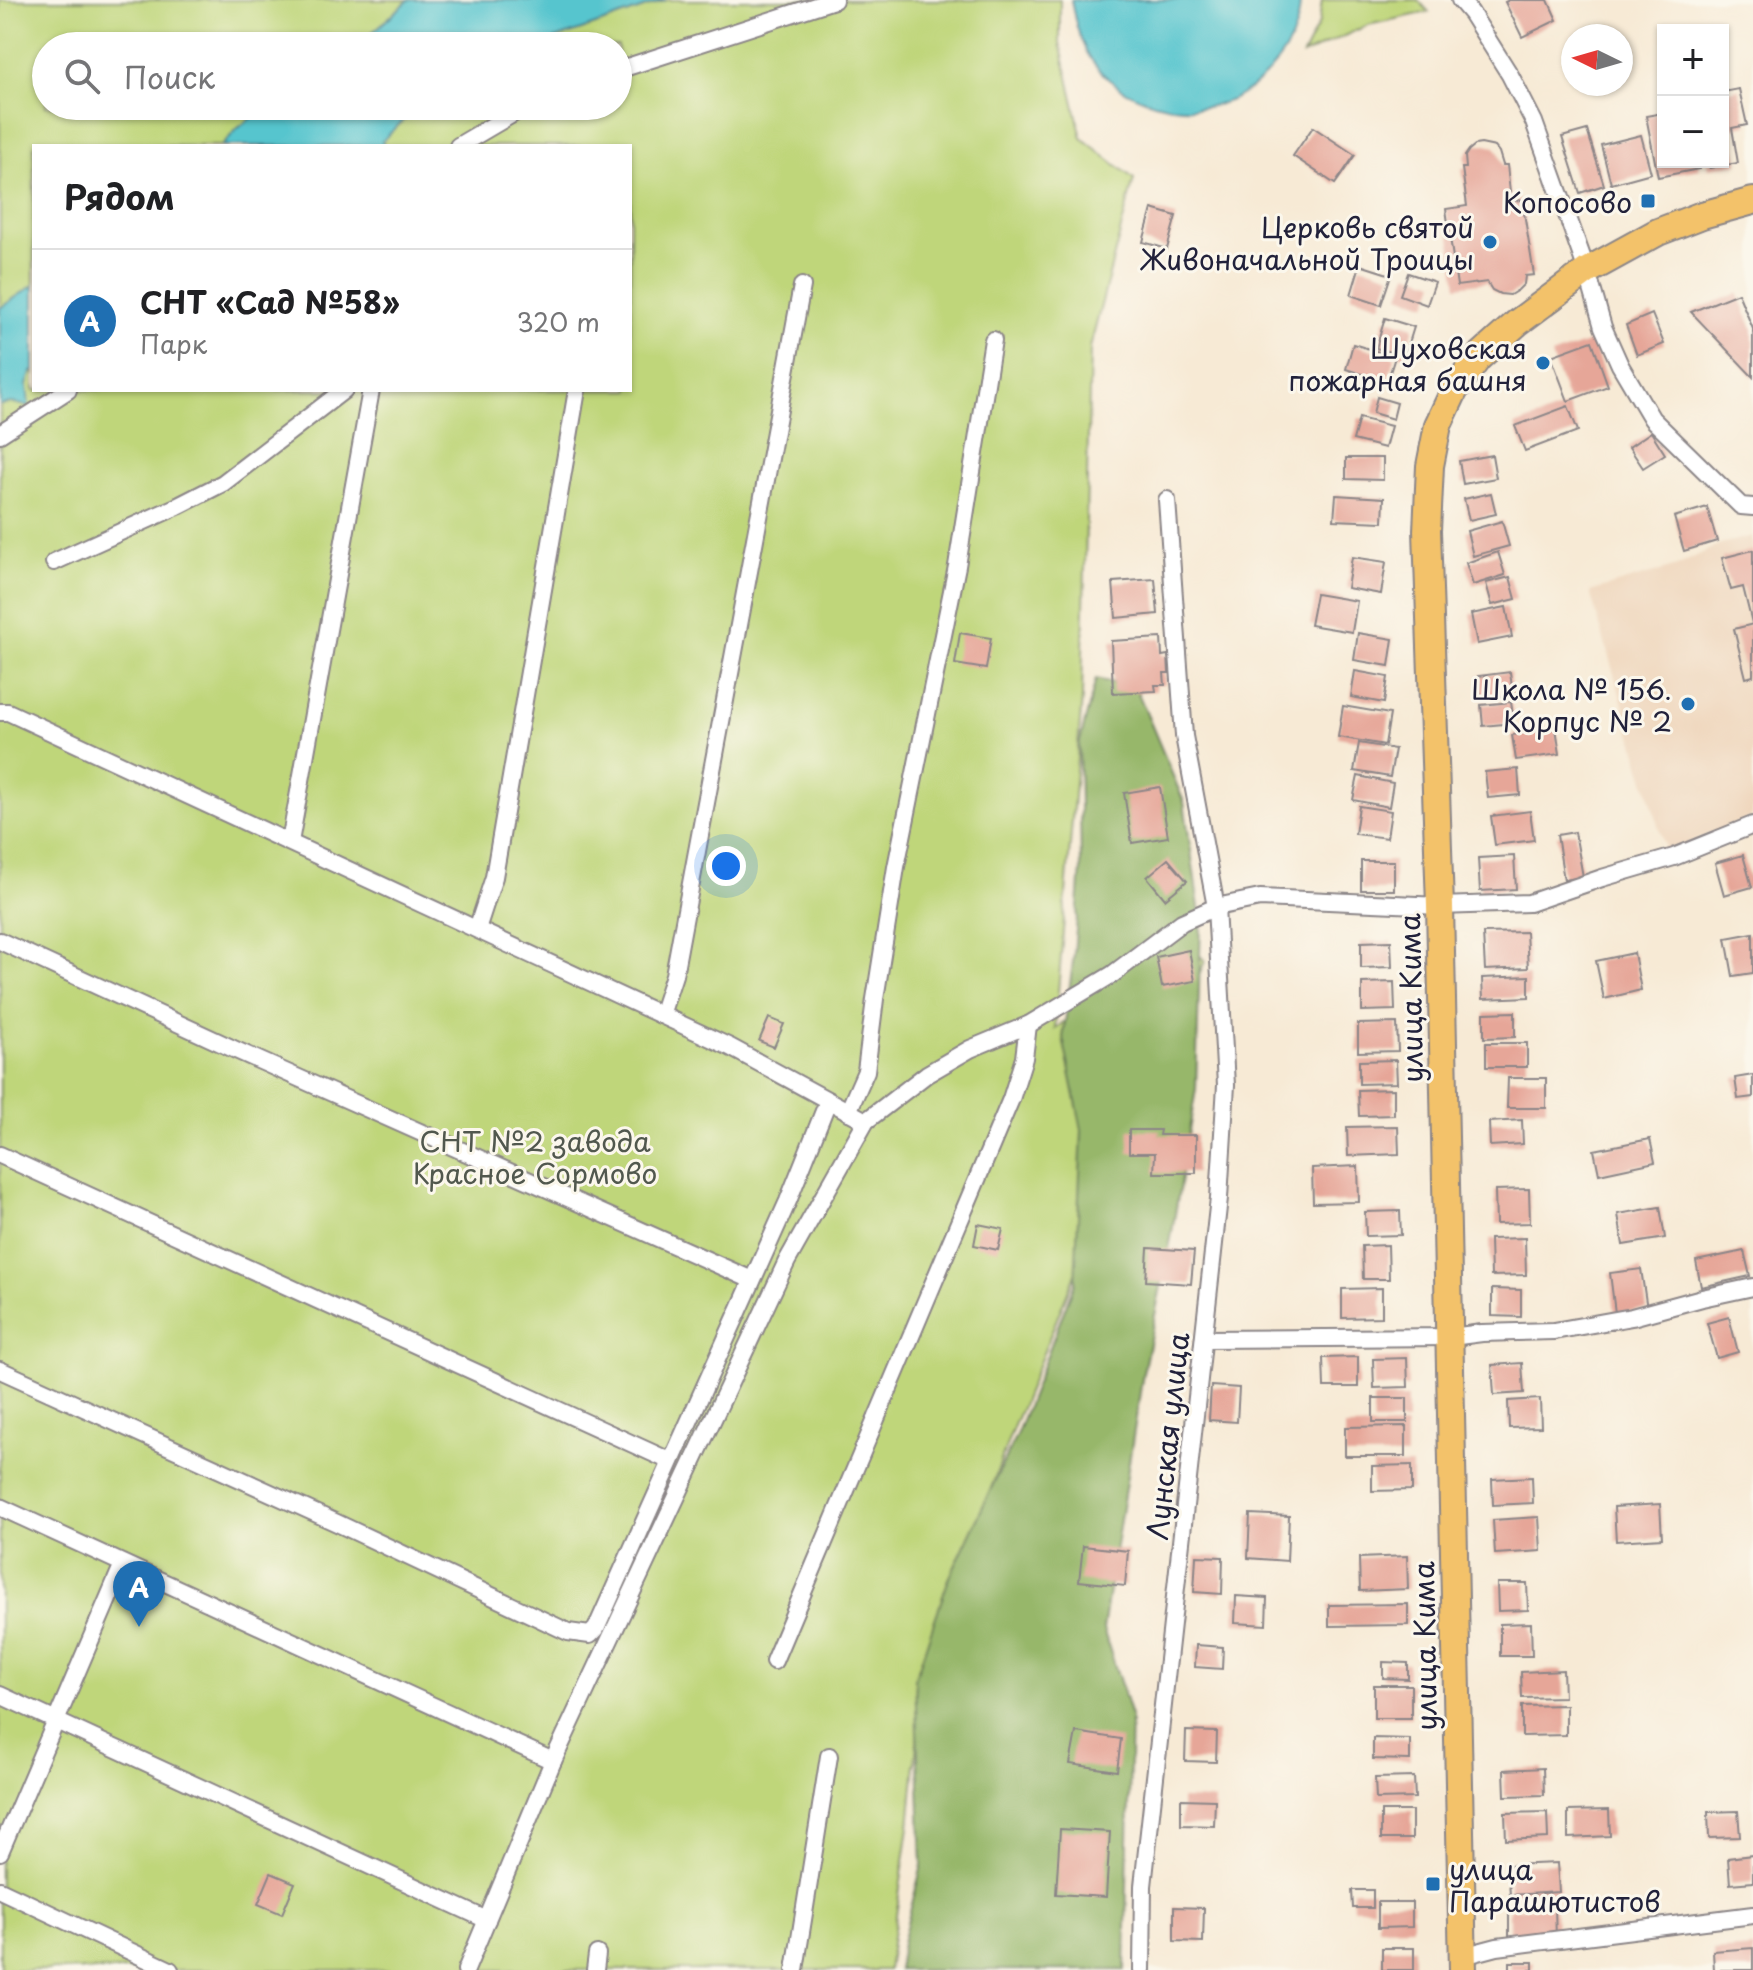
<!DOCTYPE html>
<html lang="ru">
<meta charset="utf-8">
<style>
:root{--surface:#fff;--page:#f6f6f6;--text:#202124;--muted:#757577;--line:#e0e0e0;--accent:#1f6fb2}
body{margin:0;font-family:"Playpen Sans",sans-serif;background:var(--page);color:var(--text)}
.controls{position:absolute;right:24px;top:24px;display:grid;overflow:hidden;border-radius:0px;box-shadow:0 2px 6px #0004}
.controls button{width:72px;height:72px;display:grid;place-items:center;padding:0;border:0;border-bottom:2px solid var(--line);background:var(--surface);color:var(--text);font:40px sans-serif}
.compass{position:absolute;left:1561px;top:24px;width:72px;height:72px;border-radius:50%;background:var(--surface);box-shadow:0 2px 6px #0004;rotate:275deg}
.you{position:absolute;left:726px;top:866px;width:28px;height:28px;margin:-20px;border:6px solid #fff;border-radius:50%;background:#1a73e8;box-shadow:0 0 0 12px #1a73e833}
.badge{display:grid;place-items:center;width:52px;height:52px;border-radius:50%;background:var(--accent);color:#fff;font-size:26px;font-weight:700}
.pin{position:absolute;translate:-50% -66px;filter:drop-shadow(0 2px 4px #0008)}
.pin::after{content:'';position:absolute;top:42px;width:28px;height:24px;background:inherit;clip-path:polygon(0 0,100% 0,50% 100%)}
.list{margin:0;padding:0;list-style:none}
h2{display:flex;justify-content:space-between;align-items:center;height:104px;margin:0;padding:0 32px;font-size:34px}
h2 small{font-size:26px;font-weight:400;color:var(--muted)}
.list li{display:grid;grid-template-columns:52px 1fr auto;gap:24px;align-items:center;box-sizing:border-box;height:144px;padding:0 32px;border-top:2px solid var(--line)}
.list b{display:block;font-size:30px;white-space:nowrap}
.list p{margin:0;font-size:26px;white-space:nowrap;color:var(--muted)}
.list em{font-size:26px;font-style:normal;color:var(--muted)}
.icon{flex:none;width:44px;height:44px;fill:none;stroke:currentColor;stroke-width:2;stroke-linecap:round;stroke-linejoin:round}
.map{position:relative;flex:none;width:1753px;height:1970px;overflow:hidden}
.search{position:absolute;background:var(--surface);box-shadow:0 2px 6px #0004;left:32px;top:32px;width:600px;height:88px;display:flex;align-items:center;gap:20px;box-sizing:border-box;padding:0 28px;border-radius:44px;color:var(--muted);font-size:30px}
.panel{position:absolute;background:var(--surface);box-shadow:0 2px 6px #0004;left:32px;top:144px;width:600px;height:248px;border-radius:0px}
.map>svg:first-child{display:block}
</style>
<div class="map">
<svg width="1753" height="1970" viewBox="0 0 1753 1970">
<rect width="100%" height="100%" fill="#fbf7ec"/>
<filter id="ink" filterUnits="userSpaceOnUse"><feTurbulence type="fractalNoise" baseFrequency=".0125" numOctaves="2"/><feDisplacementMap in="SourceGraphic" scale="16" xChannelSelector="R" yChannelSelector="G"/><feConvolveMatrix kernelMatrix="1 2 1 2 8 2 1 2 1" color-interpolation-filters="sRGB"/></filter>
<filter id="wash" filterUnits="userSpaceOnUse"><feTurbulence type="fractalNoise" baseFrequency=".006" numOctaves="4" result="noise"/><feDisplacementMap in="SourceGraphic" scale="32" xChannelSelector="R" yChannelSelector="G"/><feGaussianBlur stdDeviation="1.8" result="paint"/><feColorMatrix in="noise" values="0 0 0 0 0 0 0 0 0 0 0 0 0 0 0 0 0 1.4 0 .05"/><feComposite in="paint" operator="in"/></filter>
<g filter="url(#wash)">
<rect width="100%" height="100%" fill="#f7ead5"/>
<path fill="#efd6bc" d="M1753 536V816L1666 852 1590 592 1677 566 1720 544Z"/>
<g fill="#bfd67a" stroke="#707c5a" stroke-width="2">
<path d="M0 0H409L357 46H46V106H266L237 129 222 146H34V285L0 308Z"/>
<path d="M666 0H1060V43L1082 138 1134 179 1090 348 1082 697 1055 1029 1175 928 1205 961 1113 1179 1009 1438 923 1679 909 1827 888 1970H0V405C17 402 26 387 32 371H34V390H630V146H384L382 141 411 113 425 106H618V46H541L553 40Z"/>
<path d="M1322 0H1418L1429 12 1368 25 1303 55 1319 23Z"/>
</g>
<path fill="#97b76a" stroke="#5c6c52" stroke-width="2" d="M1096 679 1136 688 1184 802 1201 921 1196 1089 1171 1238 1143 1373 1103 1629 1131 1716 1125 1970H898L902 1943 922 1865 915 1678 948 1581 1017 1433 1075 1282 1082 1130 1063 1038 1074 954 1081 869 1079 745Z"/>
<g fill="#57c5ce" stroke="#3c7484" stroke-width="2">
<path d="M409 0H666L553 40 541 46H357Z"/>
<path d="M1071 0H1300C1300 22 1291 44 1277 62 1265 77 1250 92 1231 100 1185 119 1123 103 1093 62 1080 44 1075 22 1071 0Z"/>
<path d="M266 106H425L411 113 382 141 384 146H222L237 129Z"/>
<path d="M34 285V371H32L27 385 29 406 11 403 0 405V308Z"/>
</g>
<g id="blocks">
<g fill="#e6a698">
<path d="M1509 0H1548L1557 20 1522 37 1505 2Z"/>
<path d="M1739 89 1747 125 1732 128 1738 163 1709 168 1708 162H1723V92Z"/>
<path d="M1663 113V162H1698L1699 169 1658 177 1646 116Z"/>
<path d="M1313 127 1355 155 1335 184 1293 156Z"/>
<path d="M1587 130 1604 185 1580 193 1562 137Z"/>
<path d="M1641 135 1651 173 1611 184 1601 145Z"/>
<path d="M1481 144 1495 147 1499 152 1503 165H1507L1511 201 1522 200 1534 275 1525 276 1524 284 1518 290 1510 295 1500 294 1492 290 1487 282 1457 286 1446 209 1467 206 1462 168H1466L1465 156 1469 150 1475 145Z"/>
<path d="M1152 209 1176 216 1167 249 1143 242Z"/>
<path d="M1360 265 1391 275 1381 305 1351 295Z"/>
<path d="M1408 273 1435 282 1427 305 1400 295Z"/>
<path d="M1738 293 1753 329V377L1691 312Z"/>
<path d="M1652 314 1664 344 1637 355 1626 325Z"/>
<path d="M1385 318 1414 327 1405 356 1376 348Z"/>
<path d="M1592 341 1608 386 1568 401 1551 356Z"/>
<path d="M1353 344 1395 357 1387 382 1346 369Z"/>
<path d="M1377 397 1397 403 1393 419 1373 413Z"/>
<path d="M1568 406 1578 431 1525 451 1515 426Z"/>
<path d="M1359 418 1391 426 1385 448 1353 440Z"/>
<path d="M1651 432 1665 454 1643 468 1629 447Z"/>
<path d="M1492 455 1496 478 1463 484 1459 461Z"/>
<path d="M1346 458H1383V480L1346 479Z"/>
<path d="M1491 493 1496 514 1469 520 1464 499Z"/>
<path d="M1336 495 1384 498 1383 522 1334 520Z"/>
<path d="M1707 507 1717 541 1684 551 1674 517Z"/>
<path d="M1502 521 1509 546 1473 556 1467 531Z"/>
<path d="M1753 550V623H1752L1743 587 1731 590 1722 558Z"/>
<path d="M1498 552 1505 575 1473 585 1466 563Z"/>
<path d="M1352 557 1386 562 1381 594 1347 588Z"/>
<path d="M1510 577 1516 599 1492 605 1486 583Z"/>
<path d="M1155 579 1158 614 1116 618 1113 582Z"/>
<path d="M1316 594 1357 601 1352 632 1310 625Z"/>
<path d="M1506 607 1512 637 1477 644 1471 614Z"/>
<path d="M1753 624V676L1746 678 1734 629Z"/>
<path d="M960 633 991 638 986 669 955 664Z"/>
<path d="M1358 633 1393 639 1389 666 1354 660Z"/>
<path d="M1161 638 1162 656 1168 655 1169 673H1164L1165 685H1155L1156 691 1113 693 1111 641Z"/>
<path d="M1355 671 1388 677 1384 703 1351 697Z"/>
<path d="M1510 672 1513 695 1481 699 1478 676Z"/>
<path d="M1511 702 1514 723 1483 726 1481 705Z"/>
<path d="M1343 706 1390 714 1385 745 1338 737Z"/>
<path d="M1556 728 1560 754 1516 760 1512 735Z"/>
<path d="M1359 743 1395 749 1390 777 1354 771Z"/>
<path d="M1518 769 1520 795 1488 798 1485 772Z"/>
<path d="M1358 776 1393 783 1389 807 1353 800Z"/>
<path d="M1160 787 1168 837 1132 843 1124 793Z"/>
<path d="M1359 806 1391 811 1387 838 1355 834Z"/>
<path d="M1530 811 1534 840 1495 845 1491 816Z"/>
<path d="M1575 832 1583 877 1564 880 1557 835Z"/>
<path d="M1743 855 1752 887 1724 895 1715 863Z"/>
<path d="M1514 856 1516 889 1480 891 1478 858Z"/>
<path d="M1168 859 1187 881 1165 899 1147 877Z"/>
<rect x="1361" y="861" width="33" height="29"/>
<path d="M1526 932 1528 968 1485 970 1483 933Z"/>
<path d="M1753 933V973L1733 976 1726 938Z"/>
<path d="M1391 941 1392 967 1361 968V942Z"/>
<path d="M1189 950 1195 981 1162 987 1156 957Z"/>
<path d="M1634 953 1641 990 1604 999 1596 961Z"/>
<path d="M1529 976V997L1483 999 1482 978Z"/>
<path d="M1394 982 1395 1010 1362 1011V983Z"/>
<path d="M1515 1012V1037L1484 1038V1013Z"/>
<path d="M769 1018 784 1024 774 1047 759 1041Z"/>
<path d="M1397 1023 1398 1051 1358 1052V1024Z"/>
<rect x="1486" y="1043" width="41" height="24"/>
<path d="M1396 1060 1397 1083 1359 1084V1061Z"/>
<path d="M1753 1075V1097L1738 1099 1735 1078Z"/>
<path d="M1508 1078H1546V1108H1507Z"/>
<path d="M1394 1089V1115L1359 1116 1358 1090Z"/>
<path d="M1522 1120 1523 1144 1490 1146 1489 1122Z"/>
<path d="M1398 1126 1399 1154 1348 1156 1347 1127Z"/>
<path d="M1129 1130H1160L1159 1135H1196V1173H1154L1155 1153H1129Z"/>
<path d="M1650 1139 1655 1162 1599 1174 1594 1150Z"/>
<path d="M1358 1166 1359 1202 1313 1203 1312 1168Z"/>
<path d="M1529 1189 1530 1223 1496 1224 1495 1190Z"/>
<path d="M1660 1207 1665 1238 1623 1245 1618 1214Z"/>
<path d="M1400 1211 1401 1235 1366 1236 1365 1212Z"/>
<path d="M978 1224 1003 1229 998 1250 974 1245Z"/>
<path d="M1525 1238 1526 1275 1491 1276 1490 1239Z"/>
<path d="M1388 1245 1389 1279H1363L1362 1246Z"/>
<path d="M1148 1248 1194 1251 1191 1284 1146 1281Z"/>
<path d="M1744 1251 1750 1276 1701 1287 1696 1261Z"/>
<path d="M1641 1269 1647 1309 1615 1313 1610 1273Z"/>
<path d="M1382 1288V1317L1342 1318V1289Z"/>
<path d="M1492 1289 1521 1290V1317L1492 1316Z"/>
<path d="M1729 1317 1738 1352 1717 1358 1707 1323Z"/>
<path d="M1358 1357V1387H1324L1323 1358Z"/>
<path d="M1407 1358 1408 1387 1374 1388 1373 1359Z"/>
<path d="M1522 1363 1524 1393 1494 1395 1492 1365Z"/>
<path d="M1211 1386 1239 1388 1237 1422 1209 1420Z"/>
<rect x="1373" y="1398" width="34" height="24"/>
<path d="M1540 1399 1541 1427 1509 1428 1508 1401Z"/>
<path d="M1406 1426V1456H1345V1427Z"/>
<path d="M1412 1465V1490L1372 1491V1466Z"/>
<path d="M1532 1477 1533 1503 1493 1505 1492 1479Z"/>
<path d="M1660 1504 1662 1538 1616 1541 1614 1507Z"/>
<path d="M1250 1514 1289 1516 1287 1561 1248 1558Z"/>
<path d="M1539 1517 1541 1551 1495 1554 1493 1520Z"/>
<path d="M1083 1546 1128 1551 1125 1586 1079 1581Z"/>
<path d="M1196 1556 1223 1557 1222 1594 1194 1592Z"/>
<path d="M1407 1556 1408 1589 1360 1591 1359 1558Z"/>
<path d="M1497 1583H1527L1528 1610 1498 1611Z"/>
<path d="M1236 1596 1267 1598 1266 1625 1235 1623Z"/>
<path d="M1408 1604V1625L1329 1626V1605Z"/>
<path d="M1531 1623 1532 1656H1500V1624Z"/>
<path d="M1196 1645 1223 1647 1222 1669 1195 1667Z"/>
<path d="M1383 1662 1408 1663V1679L1383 1678Z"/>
<path d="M1563 1670 1564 1697 1522 1698 1521 1672Z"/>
<rect x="1374" y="1685" width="37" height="33"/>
<path d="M1566 1705V1735L1522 1736V1706Z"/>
<path d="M1186 1731 1217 1732 1216 1762 1185 1761Z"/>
<path d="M1076 1732 1121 1739 1117 1771 1070 1764Z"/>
<path d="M1373 1738 1410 1739V1760L1373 1759Z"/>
<path d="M1543 1768 1544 1795 1505 1796 1504 1770Z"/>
<path d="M1414 1777 1415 1798 1376 1799 1375 1778Z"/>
<path d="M1181 1799 1215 1800 1214 1826 1181 1825Z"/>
<path d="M1609 1810 1610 1836 1568 1838V1811Z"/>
<rect x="1381" y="1811" width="31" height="28"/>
<path d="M1738 1811 1740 1837 1709 1838 1708 1812Z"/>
<path d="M1547 1812 1548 1838 1506 1840 1505 1813Z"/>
<path d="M1060 1829 1110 1832 1106 1897 1056 1894Z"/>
<path d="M1753 1855V1882L1730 1884 1728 1858Z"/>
<path d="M1557 1863 1559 1892 1510 1895 1508 1865Z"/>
<path d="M271 1873 295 1883 282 1914 258 1904Z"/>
<path d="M1352 1890H1373V1908H1353Z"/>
<path d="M1378 1902H1412V1927L1378 1928Z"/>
<path d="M1174 1907 1204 1908 1203 1942 1174 1941Z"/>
<path d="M1555 1907 1556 1938H1509V1909Z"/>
<rect x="1382" y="1948" width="32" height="22"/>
<path d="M1753 1948V1970H1714L1713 1951Z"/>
<rect x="1510" y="1962" width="23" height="8"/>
</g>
</g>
</g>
<g filter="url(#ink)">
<use href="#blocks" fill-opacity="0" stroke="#8c8688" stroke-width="2"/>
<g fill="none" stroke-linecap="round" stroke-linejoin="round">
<g stroke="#8c8688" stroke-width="20">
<g id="street">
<path d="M1460 0 1471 13 1510 75 1534 122 1587 271 1603 327 1620 365 1652 419 1741 506 1753 507"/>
<path d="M618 70 834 0"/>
<path d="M458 146 526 106"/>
<path d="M0 434 68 390"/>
<path d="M54 562 178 506 223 483 344 390"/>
<path d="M0 712H8L730 1047 866 1121"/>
<path d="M290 842 371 390"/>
<path d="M477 929 494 877 577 390"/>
<path d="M0 941 238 1051 752 1280"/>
<path d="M661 1015 674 975 802 286"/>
<path d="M848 1112 866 1071 875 999 896 867 957 566 993 340"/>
<path d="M0 1155 670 1461"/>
<path d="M1204 1339 1451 1337 1482 1333 1554 1331 1632 1317 1702 1298 1753 1287"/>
<path d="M0 1370 337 1523 568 1632 590 1635 596 1629 788 1201 828 1101"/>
<path d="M0 1507 553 1761"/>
<path d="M774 1661 1011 1099 1024 1058 1028 1025"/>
<path d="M0 1695 487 1920"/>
<path d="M0 1852 123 1564"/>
<path d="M0 1890 170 1970"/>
<path d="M1463 1956 1497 1947 1753 1915"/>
<path d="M466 1970 553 1761 787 1261 866 1121 927 1074 970 1049 1028 1025 1113 974 1182 922 1216 907 1260 898 1440 906 1529 903 1602 878 1674 857 1753 825"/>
<path d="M595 1970 597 1954"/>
<path d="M795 1970 829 1756"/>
<path d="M1142 1970 1143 1886 1219 1198 1226 1085 1216 907 1184 736 1167 500"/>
</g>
</g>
<g stroke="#8c8688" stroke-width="30">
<path id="primary" d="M1463 1970 1440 906 1427 531 1430 466 1438 425 1454 391 1478 358 1517 323 1587 271 1658 232 1702 215 1753 201"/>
</g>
<use href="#street" stroke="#fff" stroke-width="16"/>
<use href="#primary" stroke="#f3c26a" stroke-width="26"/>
</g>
</g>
<g fill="#1f6fb2" stroke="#fbf7ec" stroke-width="3">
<rect x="1640" y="193" width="16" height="16" rx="4"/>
<circle cx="1490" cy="242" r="8"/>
<circle cx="1543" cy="363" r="8"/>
<circle cx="1688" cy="704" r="8"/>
<rect x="1425" y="1876" width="16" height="16" rx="4"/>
</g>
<g text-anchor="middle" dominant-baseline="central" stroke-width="6" stroke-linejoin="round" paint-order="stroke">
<g font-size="28" fill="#22223b" stroke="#fbf7ec" text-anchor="end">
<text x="1632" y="201">Копосово</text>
<text x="1474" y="226">Церковь святой<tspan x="1474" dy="32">Живоначальной Троицы</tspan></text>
<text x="1527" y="347">Шуховская<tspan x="1527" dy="32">пожарная башня</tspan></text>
<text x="1672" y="688">Школа № 156.<tspan x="1672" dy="32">Корпус № 2</tspan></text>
<text x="1449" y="1868" text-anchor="start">улица<tspan x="1449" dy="32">Парашютистов</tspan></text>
</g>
<g font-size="28" fill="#22223b" stroke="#fbf7ec">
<text transform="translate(1410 998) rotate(-91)">улица Кима</text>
<text transform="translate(1167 1436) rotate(-84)">Лунская улица</text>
<text transform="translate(1424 1646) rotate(-91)">улица Кима</text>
</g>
<g font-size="28" fill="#51584e" stroke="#fbf7ec">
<text x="535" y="1140">СНТ №2 завода<tspan x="535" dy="32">Красное Сормово</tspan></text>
</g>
</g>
</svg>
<div class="controls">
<button>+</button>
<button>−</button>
</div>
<svg class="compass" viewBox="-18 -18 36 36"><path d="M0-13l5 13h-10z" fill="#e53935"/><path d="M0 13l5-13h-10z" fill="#757577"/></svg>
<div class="you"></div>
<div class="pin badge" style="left:139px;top:1627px">A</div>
<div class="search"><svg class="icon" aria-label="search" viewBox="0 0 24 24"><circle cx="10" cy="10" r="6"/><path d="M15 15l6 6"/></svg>Поиск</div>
<section class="panel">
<h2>Рядом<small></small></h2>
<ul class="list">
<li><span class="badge">A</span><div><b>СНТ «Сад №58»</b><p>Парк</p></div><em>320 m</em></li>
</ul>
</section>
</div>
